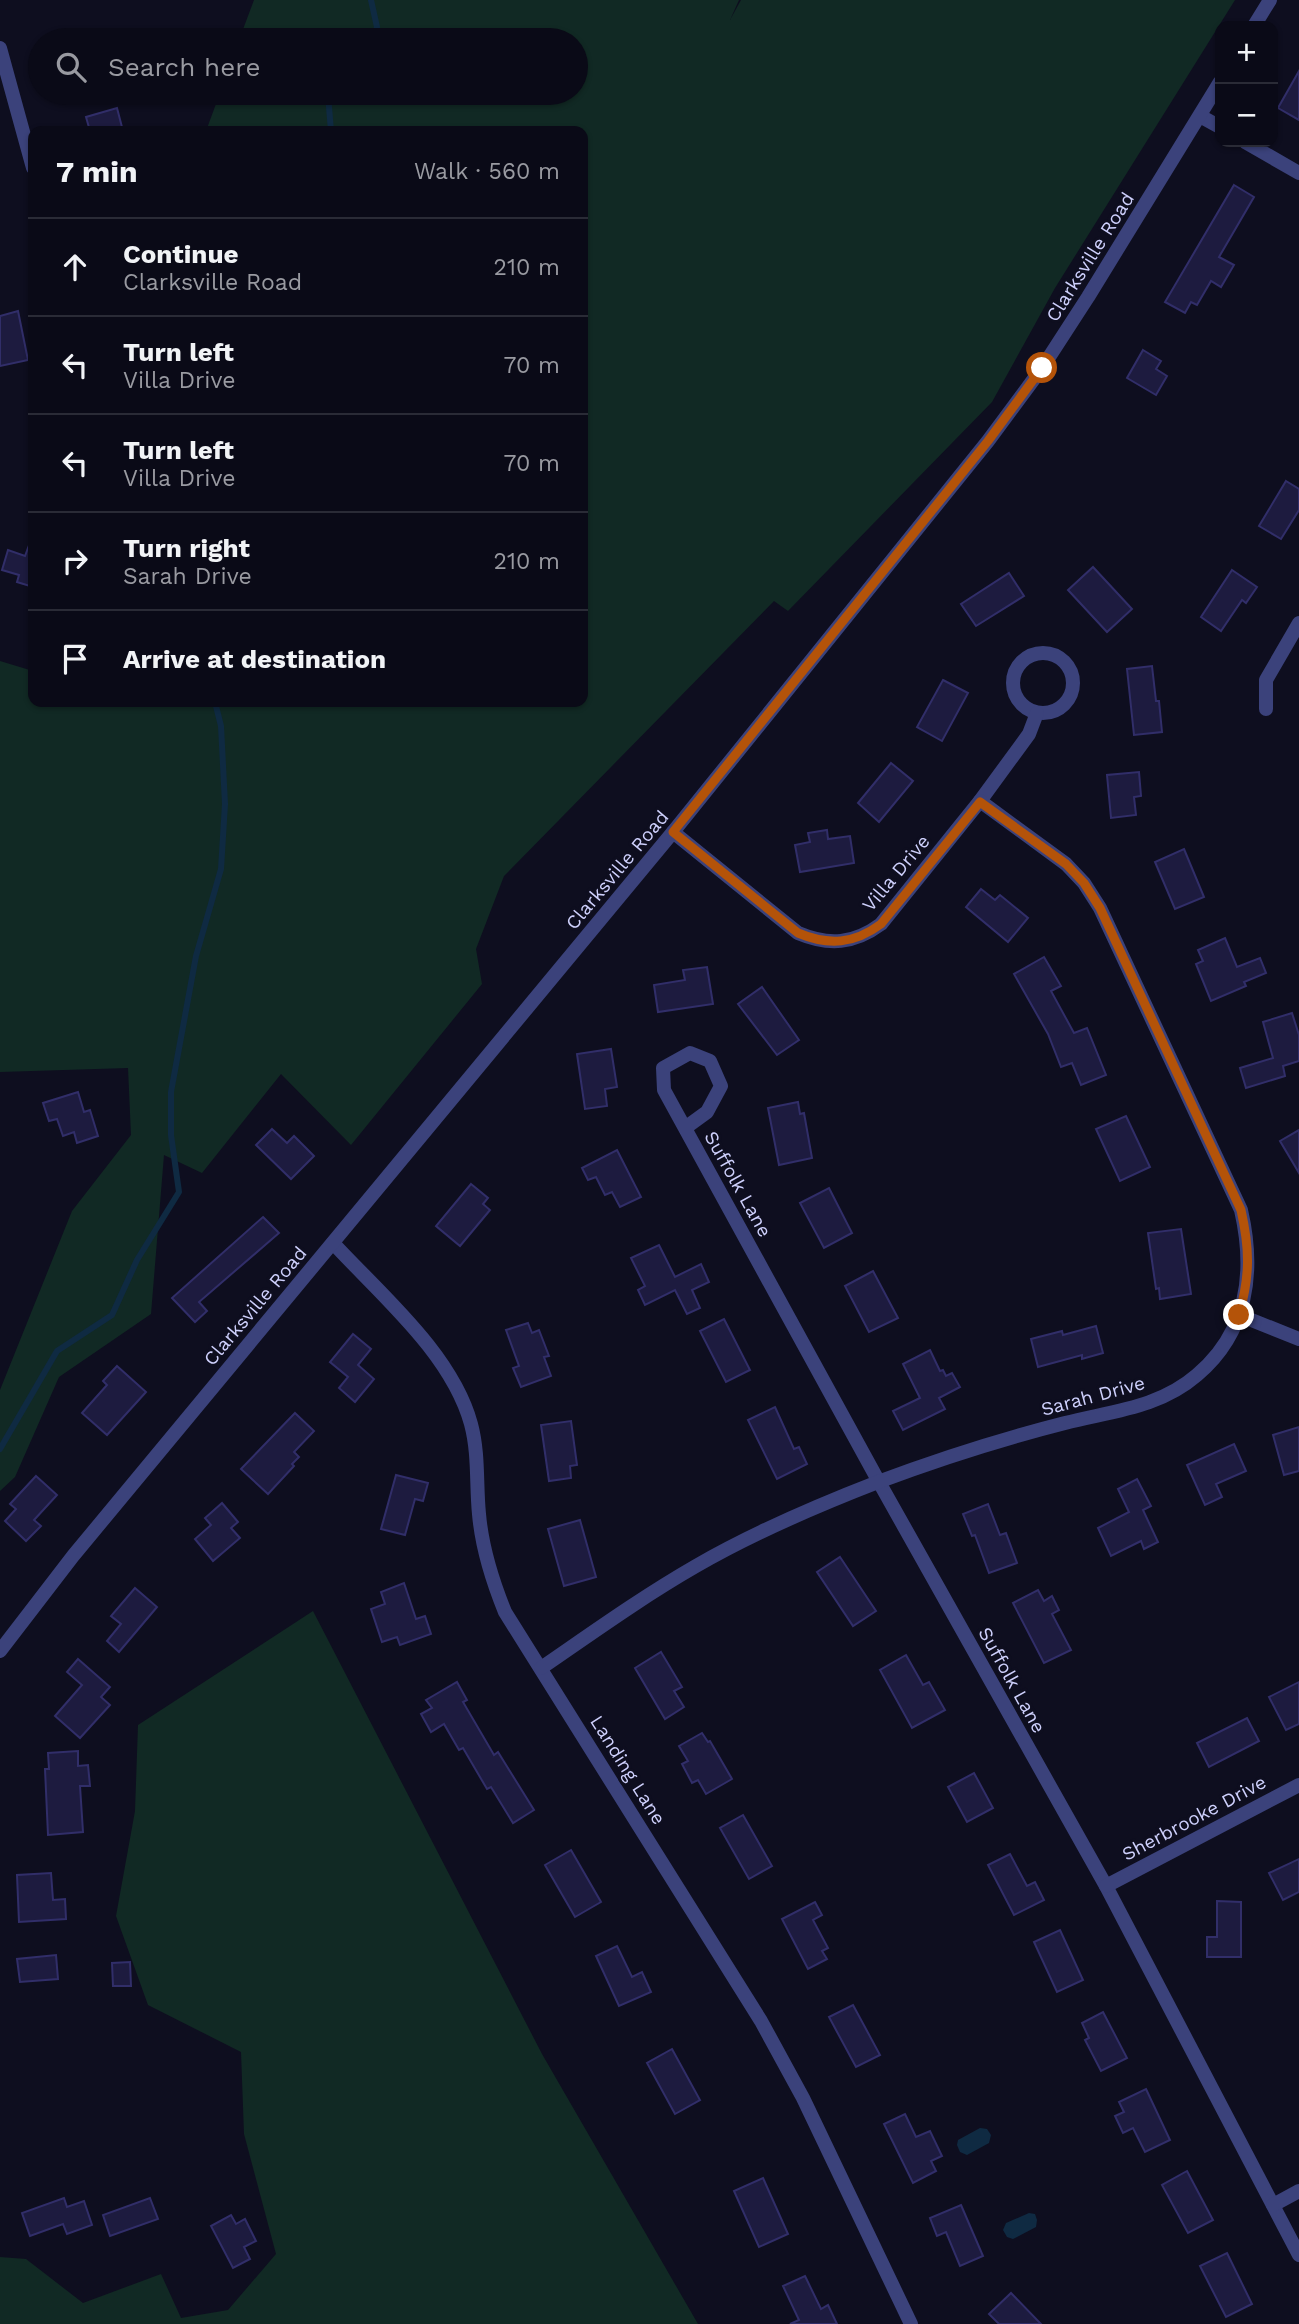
<!DOCTYPE html>
<meta charset="utf-8">
<style>
:root{--surface:#0a0a17;--page:#131320;--text:#f1f3f6;--muted:#999aa1;--line:#2a2b36}
body{margin:0;font-family:"Work Sans",sans-serif;background:var(--page);color:var(--text)}
.controls{position:absolute;right:21px;top:21px;display:grid;overflow:hidden;border-radius:14px;box-shadow:0 2px 5px #0004}
.controls button{width:63px;height:63px;display:grid;place-items:center;padding:0;border:0;border-bottom:2px solid var(--line);background:var(--surface);color:var(--text);font:35px sans-serif}
.stop{position:absolute;width:21px;height:21px;margin:-16px;border:5px solid #b45309;border-radius:50%;background:#fff}
.stop.end{background:#b45309;border-color:#fff;box-shadow:0 2px 7px #0008}
.list{margin:0;padding:0;list-style:none}
h2{display:flex;justify-content:space-between;align-items:center;height:91px;margin:0;padding:0 28px;font-size:30px}
h2 small{font-size:23px;font-weight:400;color:var(--muted)}
.list li{display:grid;grid-template-columns:46px 1fr auto;gap:21px;align-items:center;box-sizing:border-box;height:98px;padding:0 28px;border-top:2px solid var(--line)}
.list b{display:block;font-size:26px;white-space:nowrap}
.list p{margin:0;font-size:23px;white-space:nowrap;color:var(--muted)}
.list em{font-size:23px;font-style:normal;color:var(--muted)}
.icon{flex:none;width:38px;height:38px;fill:none;stroke:currentColor;stroke-width:2;stroke-linecap:round;stroke-linejoin:round}
.map{position:relative;flex:none;width:1299px;height:2324px;overflow:hidden}
.search{position:absolute;background:var(--surface);box-shadow:0 2px 5px #0004;left:28px;top:28px;width:560px;height:77px;display:flex;align-items:center;gap:18px;box-sizing:border-box;padding:0 24px;border-radius:38px;color:var(--muted);font-size:26px}
.panel{position:absolute;background:var(--surface);box-shadow:0 2px 5px #0004;left:28px;top:126px;width:560px;height:581px;border-radius:14px}
.map>svg:first-child{display:block}
</style>
<div class="map">
<svg width="1299" height="2324" viewBox="0 0 1299 2324">
<rect width="100%" height="100%" fill="#0e0e1f"/>
<g fill="#112924">
<path d="M254 0H739L730 20 741 0H1235L1055 288 992 402 788 611 774 601 504 876 476 949 482 984 351 1145 281 1074 202 1173 164 1155 151 1314 59 1377 15 1477 0 1491V1390L72 1211 131 1135 128 1068 0 1072V661L33 671V702H583V131H206L220 93H576V40H239Z"/>
<path d="M313 1611 542 2054 698 2324H0V2257L26 2259 83 2303 161 2274 181 2318 228 2310 276 2254 244 2134 241 2052 148 2005 116 1916 135 1811 138 1725Z"/>
</g>
<g fill="#0f2a42">
<path d="M980 2128 987 2129 991 2135 989 2143 967 2155 960 2152 957 2145 958 2140Z"/>
<path d="M1029 2213 1035 2214 1037 2220 1036 2227 1013 2239 1007 2237 1003 2230 1006 2223Z"/>
</g>
<g fill="none" stroke-linecap="round" stroke-linejoin="round">
<g stroke="#0f2a42" stroke-width="6">
<path d="M371 0 377 27 373 40"/>
<path d="M331 131 328 95 331 93"/>
<path d="M0 1449 57 1351 112 1315 137 1260 179 1192 171 1135V1092L196 956 221 869 225 804 221 726 215 702"/>
</g>
</g>
<g fill="#1d1b3f" stroke="#312e69" stroke-width="2">
<path d="M1299 71V120L1278 108Z"/>
<path d="M117 108 123 131H90L86 117Z"/>
<path d="M1234 185 1254 197 1219 257 1234 265 1221 287 1211 281 1197 305 1191 302 1185 313 1165 302Z"/>
<path d="M18 311 28 360 0 366V316Z"/>
<path d="M1143 350 1161 361 1156 369 1167 376 1156 395 1127 378Z"/>
<path d="M1286 481 1299 489V510L1281 539 1259 526Z"/>
<path d="M31 540 33 541V587L17 582 19 575 2 570 8 550 25 556Z"/>
<path d="M1093 567 1132 609 1107 632 1068 590Z"/>
<path d="M1232 570 1257 587 1246 603 1242 600 1221 631 1201 617Z"/>
<path d="M1009 573 1024 596 976 626 961 604Z"/>
<path d="M1152 666 1156 701H1159L1162 732 1134 735 1127 669Z"/>
<path d="M943 680 968 693 942 741 917 727Z"/>
<path d="M891 763 913 781 879 822 858 803Z"/>
<path d="M1139 772 1141 796 1134 797 1136 815 1111 818 1107 775Z"/>
<path d="M827 830 828 839 850 836 854 863 800 872 795 845 810 842 808 833Z"/>
<path d="M1184 849 1204 897 1175 909 1155 862Z"/>
<path d="M981 889 995 900 1000 895 1028 918 1008 942 966 907Z"/>
<path d="M1225 938 1237 967 1260 958 1266 973 1244 982 1246 986 1211 1001 1196 964 1203 961 1198 950Z"/>
<path d="M1044 957 1061 986 1051 991 1074 1033 1087 1028 1106 1075 1081 1085 1072 1063 1061 1067 1048 1034 1014 974Z"/>
<path d="M707 967 713 1004 658 1012 654 985 685 980 683 970Z"/>
<path d="M762 987 799 1040 777 1055 738 1004Z"/>
<path d="M1292 1013 1299 1035V1061L1283 1066 1285 1076 1246 1088 1240 1068 1273 1058 1263 1022Z"/>
<path d="M611 1049 617 1087 605 1089 607 1106 585 1109 577 1054Z"/>
<path d="M78 1092 84 1112 90 1110 98 1136 77 1143 74 1132 63 1136 57 1119 49 1121 43 1103Z"/>
<path d="M798 1102 800 1114 804 1113 812 1158 779 1165 768 1108Z"/>
<path d="M1126 1116 1150 1167 1120 1181 1096 1129Z"/>
<path d="M272 1129 287 1143 294 1136 314 1156 291 1179 256 1145Z"/>
<path d="M1299 1130V1173L1280 1141Z"/>
<path d="M617 1150 641 1197 620 1207 612 1192 605 1195 596 1177 588 1180 582 1168Z"/>
<path d="M471 1184 488 1198 483 1204 490 1210 460 1246 436 1226Z"/>
<path d="M829 1188 852 1233 824 1248 800 1203Z"/>
<path d="M263 1217 279 1233 199 1302 207 1311 195 1322 172 1298Z"/>
<path d="M1181 1229 1191 1294 1160 1299 1159 1288 1156 1289 1148 1233Z"/>
<path d="M659 1245 675 1277 701 1264 709 1282 692 1290 700 1308 687 1314 675 1290 645 1305 638 1290 645 1286 631 1258Z"/>
<path d="M873 1271 898 1318 869 1332 845 1286Z"/>
<path d="M724 1319 750 1370 726 1382 700 1331Z"/>
<path d="M528 1323 532 1333 539 1330 549 1356 544 1357 551 1376 521 1387 513 1368 519 1366 506 1330Z"/>
<path d="M1096 1326 1103 1353 1082 1359V1355L1038 1367 1031 1339 1062 1331 1063 1335Z"/>
<path d="M353 1334 371 1349 358 1365 374 1379 355 1402 339 1388 348 1377 330 1362Z"/>
<path d="M930 1350 940 1371 943 1370 946 1376 952 1373 960 1387 939 1398 945 1409 903 1430 893 1411 920 1398 903 1364Z"/>
<path d="M117 1366 146 1392 107 1435 82 1413 107 1385 103 1381Z"/>
<path d="M775 1407 794 1449 799 1447 807 1464 777 1479 748 1420Z"/>
<path d="M295 1413 314 1431 294 1452 299 1457 292 1464 294 1466 268 1494 241 1469Z"/>
<path d="M571 1421 577 1465 570 1466 571 1478 549 1481 541 1425Z"/>
<path d="M1299 1427V1471L1284 1475 1273 1435Z"/>
<path d="M1234 1444 1246 1471 1216 1484 1222 1497 1205 1505 1187 1465Z"/>
<path d="M396 1475 428 1483 423 1501 415 1499 405 1535 381 1529Z"/>
<path d="M36 1476 57 1495 34 1520 41 1526 26 1541 5 1521 16 1509 10 1504Z"/>
<path d="M1137 1479 1151 1506 1143 1510 1158 1542 1144 1549 1141 1541 1111 1556 1098 1528 1129 1512 1118 1489Z"/>
<path d="M222 1503 238 1522 231 1528 240 1538 213 1561 195 1539 211 1525 205 1518Z"/>
<path d="M988 1504 1000 1535 1006 1533 1017 1563 989 1573 975 1535 972 1536 963 1514Z"/>
<path d="M580 1520 596 1577 564 1586 548 1529Z"/>
<path d="M840 1557 876 1611 853 1626 817 1572Z"/>
<path d="M404 1583 416 1619 425 1616 431 1634 400 1645 397 1637 382 1642 371 1609 385 1604 381 1592Z"/>
<path d="M135 1588 157 1607 119 1652 107 1641 121 1624 111 1616Z"/>
<path d="M1038 1590 1044 1601 1052 1596 1059 1610 1052 1614 1071 1650 1044 1663 1013 1603Z"/>
<path d="M661 1652 682 1687 674 1691 684 1707 665 1719 635 1668Z"/>
<path d="M906 1655 923 1685 929 1682 945 1710 912 1728 880 1670Z"/>
<path d="M78 1659 110 1687 101 1697 110 1705 80 1738 55 1716 82 1685 67 1672Z"/>
<path d="M457 1682 467 1700 463 1702 494 1755 498 1752 534 1810 513 1823 491 1787 487 1789 463 1748 459 1750 444 1724 431 1732 421 1714 432 1708 426 1700Z"/>
<path d="M1299 1682V1724L1286 1730 1269 1697Z"/>
<path d="M1247 1718 1259 1741 1209 1767 1197 1743Z"/>
<path d="M702 1733 708 1742 710 1741 732 1779 706 1794 698 1780 692 1783 682 1764 688 1761 679 1746Z"/>
<path d="M78 1751V1766L88 1765 90 1786H80L83 1832 48 1835 45 1769H49L48 1753Z"/>
<path d="M974 1773 993 1808 967 1822 948 1787Z"/>
<path d="M743 1815 772 1866 749 1879 720 1828Z"/>
<path d="M571 1850 601 1902 575 1917 545 1865Z"/>
<path d="M1010 1854 1027 1886 1035 1882 1044 1900 1014 1915 988 1865Z"/>
<path d="M1299 1859V1892L1283 1900 1269 1873Z"/>
<path d="M51 1873 53 1900 65 1899 66 1919 19 1922 17 1875Z"/>
<path d="M1217 1901 1241 1902V1957H1207V1937H1217Z"/>
<path d="M815 1902 822 1915 813 1920 828 1948 822 1951 827 1959 808 1969 782 1919Z"/>
<path d="M1060 1930 1083 1980 1057 1992 1034 1942Z"/>
<path d="M617 1946 632 1977 642 1972 651 1992 619 2006 596 1956Z"/>
<path d="M56 1955 58 1979 20 1982 17 1959Z"/>
<path d="M130 1962 131 1986H113L112 1963Z"/>
<path d="M853 2005 880 2055 856 2067 829 2017Z"/>
<path d="M1103 2012 1127 2058 1101 2071 1085 2040 1089 2038 1082 2023Z"/>
<path d="M672 2049 700 2100 675 2114 647 2063Z"/>
<path d="M1146 2089 1170 2140 1145 2152 1133 2128 1123 2133 1115 2116 1124 2112 1119 2102Z"/>
<path d="M905 2114 916 2137 930 2131 942 2156 931 2161 936 2171 913 2183 884 2124Z"/>
<path d="M1187 2171 1213 2220 1188 2233 1162 2185Z"/>
<path d="M763 2178 788 2234 759 2247 734 2191Z"/>
<path d="M64 2198 67 2207 84 2201 92 2225 67 2234 63 2224 30 2236 22 2213Z"/>
<path d="M150 2198 158 2219 110 2236 103 2215Z"/>
<path d="M961 2205 983 2256 960 2266 946 2232 937 2236 930 2218Z"/>
<path d="M231 2215 236 2224 245 2219 256 2241 244 2247 250 2259 233 2268 211 2226Z"/>
<path d="M1227 2253 1252 2304 1226 2317 1200 2266Z"/>
<path d="M805 2276 821 2309 828 2305 837 2324H790L799 2320 783 2286Z"/>
<path d="M1011 2293 1041 2324H999L989 2314Z"/>
</g>
<g fill="none" stroke-linecap="round" stroke-linejoin="round">
<g stroke="#3b427b" stroke-width="14">
<path d="M1254 26 1270 0"/>
<path d="M0 48 33 168"/>
<path d="M1200 116 1220 127"/>
<path d="M1245 142 1299 173"/>
<circle cx="1043" cy="683" r="30"/>
<path d="M1266 709V680L1299 623"/>
<path d="M673 832 798 933C829 946 854 944 881 924L980 801 1029 734 1037 713"/>
<path d="M685 1128 707 1112 721 1086 710 1061 690 1053 663 1068 664 1090 879 1482 1106 1886 1299 2255"/>
<path d="M333 1243C381 1295 452 1354 471 1424 479 1454 476 1484 479 1514 482 1549 492 1580 505 1612L761 2021 803 2098 911 2324"/>
<path d="M1239 1315 1299 1339"/>
<path d="M0 1651 73 1556 673 832 988 441 1042 368 1088 297 1220 82"/>
<path d="M541 1668C592 1633 642 1597 696 1566 753 1533 816 1506 878 1482 939 1459 1002 1439 1065 1423 1112 1411 1159 1408 1197 1375 1248 1332 1255 1271 1241 1210L1100 908 1084 883 1066 864 980 801"/>
<path d="M1106 1886 1299 1785"/>
<path d="M1273 2205 1299 2191"/>
</g>
</g>
<g fill="none" stroke-linecap="round" stroke-linejoin="round">
<path stroke="#b45309" stroke-width="9" d="M1042 368 988 441 673 832 798 933C829 946 854 944 881 924L980 802 1066 864 1084 883 1100 908 1241 1210C1250 1250 1250 1276 1239 1315"/>
</g>
<g text-anchor="middle" dominant-baseline="central" stroke-width="6" stroke-linejoin="round" paint-order="stroke">
<g font-size="19" fill="#ced0fc" stroke="#0e0e1f">
<text transform="translate(1090 257) rotate(-58)">Clarksville Road</text>
<text transform="translate(617 870) rotate(-50)">Clarksville Road</text>
<text transform="translate(896 873) rotate(-50)">Villa Drive</text>
<text transform="translate(738 1184) rotate(61)">Suffolk Lane</text>
<text transform="translate(255 1306) rotate(-50)">Clarksville Road</text>
<text transform="translate(1093 1396) rotate(-15)">Sarah Drive</text>
<text transform="translate(1012 1680) rotate(61)">Suffolk Lane</text>
<text transform="translate(628 1770) rotate(58)">Landing Lane</text>
<text transform="translate(1194 1818) rotate(-28)">Sherbrooke Drive</text>
</g>
</g>
</svg>
<div class="controls">
<button>+</button>
<button>−</button>
</div>
<div class="stop" style="left:1042px;top:368px"></div>
<div class="stop end" style="left:1239px;top:1315px"></div>
<div class="search"><svg class="icon" aria-label="search" viewBox="0 0 24 24"><circle cx="10" cy="10" r="6"/><path d="M15 15l6 6"/></svg>Search here</div>
<section class="panel">
<h2>7 min<small>Walk · 560 m</small></h2>
<ul class="list">
<li><svg class="icon" aria-label="ahead" viewBox="0 0 24 24"><path d="M12 20V5M6 11l6-6 6 6"/></svg><div><b>Continue</b><p>Clarksville Road</p></div><em>210 m</em></li>
<li><svg class="icon" aria-label="left" viewBox="0 0 24 24"><path d="M17 20v-9H6M10 6l-5 5 5 5"/></svg><div><b>Turn left</b><p>Villa Drive</p></div><em>70 m</em></li>
<li><svg class="icon" aria-label="left" viewBox="0 0 24 24"><path d="M17 20v-9H6M10 6l-5 5 5 5"/></svg><div><b>Turn left</b><p>Villa Drive</p></div><em>70 m</em></li>
<li><svg class="icon" aria-label="right" viewBox="0 0 24 24"><path d="M7 20v-9h11M14 6l5 5-5 5"/></svg><div><b>Turn right</b><p>Sarah Drive</p></div><em>210 m</em></li>
<li><svg class="icon" aria-label="arrive" viewBox="0 0 24 24"><path d="M6 21V4h12l-3 4 3 4H6"/></svg><div><b>Arrive at destination</b></div></li>
</ul>
</section>
</div>
